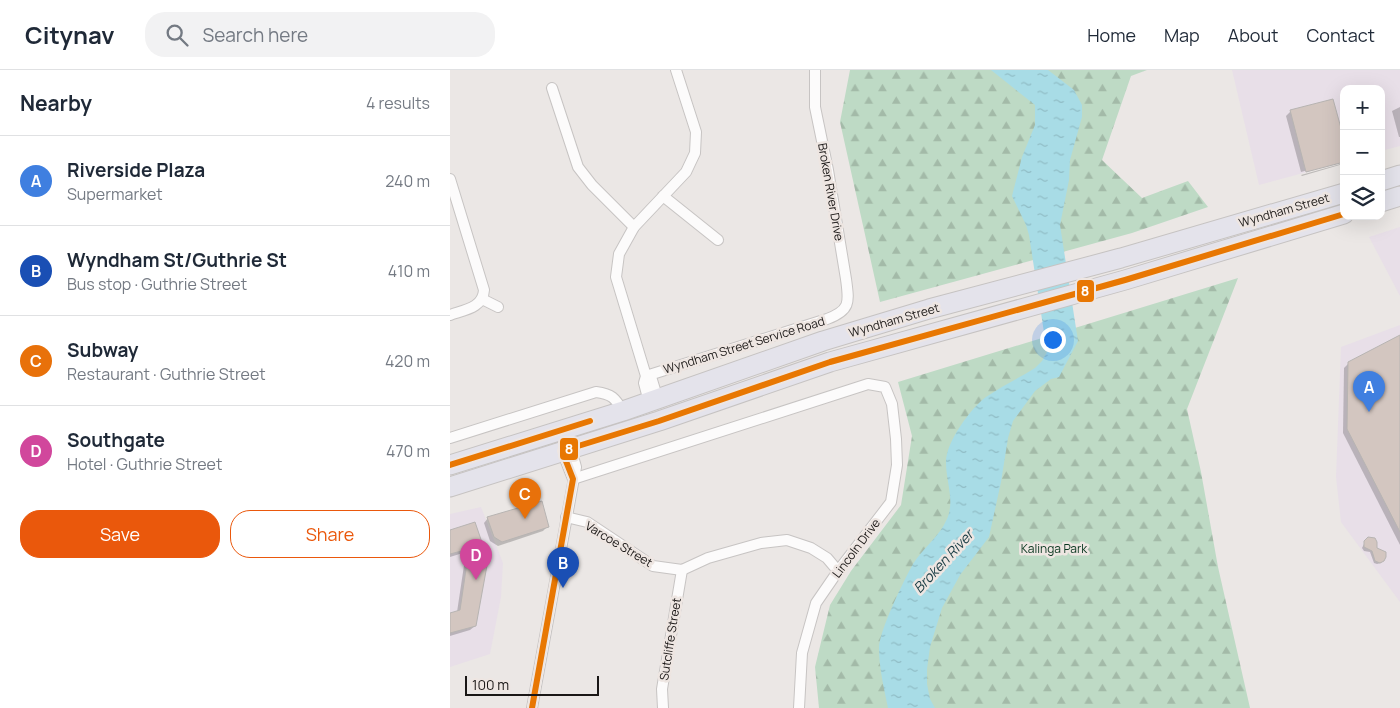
<!DOCTYPE html>
<meta charset="utf-8">
<style>
:root{--surface:#fff;--page:#f2f2f3;--text:#1f2937;--muted:#747a83;--line:#e0e1e3;--accent:#ea580c}
body{margin:0;font-family:Manrope,sans-serif;background:var(--page);color:var(--text)}
.controls{position:absolute;right:15px;top:15px;display:grid;overflow:hidden;border-radius:10px;box-shadow:0 5px 20px #0002}
.controls button{width:45px;height:45px;display:grid;place-items:center;padding:0;border:0;border-bottom:1px solid var(--line);background:var(--surface);color:var(--text);font:25px sans-serif}
.scale{position:absolute;left:15px;bottom:12px;width:134px;box-sizing:border-box;padding-left:5px;border:2px solid #1a1716;border-top:0;font-size:14px;line-height:18px;white-space:nowrap;color:#1a1716;-webkit-text-stroke:4px #eee6e2;paint-order:stroke}
.you{position:absolute;left:602px;top:269px;width:18px;height:18px;margin:-12px;border:4px solid #fff;border-radius:50%;background:#1a73e8;box-shadow:0 0 0 8px #1a73e833}
.badge{display:grid;place-items:center;width:32px;height:32px;border-radius:50%;background:var(--accent);color:#fff;font-size:16px;font-weight:700}
.pin{position:absolute;translate:-50% -41px;filter:drop-shadow(0 1px 2px #0008)}
.pin::after{content:'';position:absolute;top:26px;width:18px;height:15px;background:inherit;clip-path:polygon(0 0,100% 0,50% 100%)}
.list{margin:0;padding:0;list-style:none}
h2{display:flex;justify-content:space-between;align-items:center;height:65px;margin:0;padding:0 20px;font-size:21px}
h2 small{font-size:16px;font-weight:400;color:var(--muted)}
.list li{display:grid;grid-template-columns:32px 1fr auto;gap:15px;align-items:center;box-sizing:border-box;height:90px;padding:0 20px;border-top:1px solid var(--line)}
.list b{display:block;font-size:19px;white-space:nowrap}
.list p{margin:0;font-size:16px;white-space:nowrap;color:var(--muted)}
.list em{font-size:16px;font-style:normal;color:var(--muted)}
.actions{display:flex;gap:10px;padding:15px 20px}
.actions a{flex:1;padding:11px 0;border:1px solid var(--accent);border-radius:20px;text-align:center;font-size:18px;color:var(--accent)}
.actions .main{background:var(--accent);color:#fff}
.icon{flex:none;width:28px;height:28px;fill:none;stroke:currentColor;stroke-width:2;stroke-linecap:round;stroke-linejoin:round}
.map{position:relative;flex:none;width:950px;height:638px;overflow:hidden}
header{display:flex;align-items:center;gap:30px;box-sizing:border-box;height:70px;padding:0 25px;background:var(--surface);border-bottom:1px solid var(--line)}
header strong{font-size:24px}
nav{display:flex;gap:28px;margin-inline-start:auto;font-size:18px}
.search{width:350px;height:45px;background:var(--page);display:flex;align-items:center;gap:12px;box-sizing:border-box;padding:0 18px;border-radius:20px;color:var(--muted);font-size:19px}
main{display:flex}
aside{flex:1;background:var(--surface)}
.map>svg:first-child{display:block}
</style>
<header>
<strong>Citynav</strong>
<div class="search"><svg class="icon" aria-label="search" viewBox="0 0 24 24"><circle cx="10" cy="10" r="6"/><path d="M15 15l6 6"/></svg>Search here</div>
<nav><a>Home</a><a>Map</a><a>About</a><a>Contact</a></nav>
</header>
<main>
<aside>
<h2>Nearby<small>4 results</small></h2>
<ul class="list">
<li><span class="badge" style="background:#3f7fe0">A</span><div><b>Riverside Plaza</b><p>Supermarket</p></div><em>240 m</em></li>
<li><span class="badge" style="background:#1a4fb4">B</span><div><b>Wyndham St/Guthrie St</b><p>Bus stop · Guthrie Street</p></div><em>410 m</em></li>
<li><span class="badge" style="background:#e8710a">C</span><div><b>Subway</b><p>Restaurant · Guthrie Street</p></div><em>420 m</em></li>
<li><span class="badge" style="background:#d1479c">D</span><div><b>Southgate</b><p>Hotel · Guthrie Street</p></div><em>470 m</em></li>
</ul>
<div class="actions"><a class="main">Save</a><a>Share</a></div>
</aside>
<div class="map">
<svg width="950" height="638" viewBox="0 0 950 638">
<defs>
<pattern id="forest-firs" width="22" height="20" patternUnits="userSpaceOnUse" patternTransform="scale(1.25)"><rect width="22" height="20" fill="#bedac5"/><path d="M5 1l3.5 6h-7zM16 11l3.5 6h-7z" fill="#a3baa8"/></pattern>
<pattern id="water-ripples" width="26" height="14" patternUnits="userSpaceOnUse" patternTransform="scale(1.25)"><rect width="26" height="14" fill="#a8dce6"/><path d="M2 4q2-2 4 0t4 0M15 11q2-2 4 0t4 0" fill="none" stroke="#90bcc5"/></pattern>
</defs>
<rect width="100%" height="100%" fill="#ebe7e5"/>
<g fill="#e8dfe8">
<path d="M782 0H950V76L931 81V19H894V92L809 115Z"/>
<path d="M950 157V226L919 167Z"/>
<path d="M950 255V532L891 452 886 407 891 277Z"/>
<path d="M31 437 53 493 51 527 40 584 0 597V444Z"/>
</g>
<g fill="url(#forest-firs)">
<path d="M400 0H697L681 6 652 90 692 128 738 111 758 137 682 163 430 232 390 52Z"/>
<path d="M788 208 737 339 751 402 768 497 800 638H369L365 597 380 535 401 501 451 435 462 366 448 312Z"/>
</g>
<path fill="url(#water-ripples)" d="M541 0H598L624 20 632 35V47L620 90 619 110 610 155 628 271 609 307 601 309 585 321 563 351 558 368 551 412 539 467 510 505 492 538 480 577 477 599V614L480 629 485 638H438C434 618 429 598 429 578 429 561 454 510 463 494 473 478 489 467 497 449 505 431 496 411 496 393 495 373 521 338 536 327 552 316 569 308 585 298L592 291 597 282 579 165 576 155 562 126 572 87 585 55V35Z"/>
<g fill="#0003">
<path d="M950 37V67H949L942 41Z"/>
<path d="M841 41 894 90 851 102 836 46Z"/>
<path d="M894 93 893 94 852 106 851 105Z"/>
<path d="M950 267V475L893 363 894 298 899 293Z"/>
<path d="M38 448 98 456 93 461 48 476 40 471 34 453Z"/>
<path d="M24 453 25 556 20 560 0 566V545L7 542 16 482 0 487V461Z"/>
<path d="M916 470 926 479 933 490 931 493 927 494 924 493 920 482 914 481 912 478Z"/>
</g>
<g fill="#d3c6c0" stroke="#b7b4b2">
<path d="M883 29 894 69V92L856 102 840 40Z"/>
<path d="M950 265V462L897 359 898 292Z"/>
<path d="M92 431 99 457 52 472 44 467 37 447Z"/>
<path d="M25 452 38 490 26 556 0 563V543L10 540 19 479 0 484V460Z"/>
<path d="M918 467 925 468 927 472V478L936 482V487L934 491 930 493 925 491 922 481 914 477V471Z"/>
</g>
<g fill="none" stroke-linecap="round" stroke-linejoin="round">
<g stroke="#c7c4c3" stroke-width="12">
<g id="street">
<path d="M102 18 128 97 142 115 184 157"/>
<path d="M0 109 34 220C33 238 14 240 0 245"/>
<path d="M213 126 268 170"/>
<path d="M32 229 48 237"/>
<path d="M196 306 377 249C401 240 399 232 396 209L378 100 365 37V0"/>
<path d="M196 306 202 310 208 330"/>
<path d="M199 332 194 313 196 306 166 207 169 184 184 157 236 102 245 83 246 62 226 0"/>
<path d="M0 368 146 322C162 324 165 328 173 341"/>
<path d="M112 381 123 409"/>
<path d="M123 409 418 314 435 317 442 334 446 369 447 395 441 432 388 501 366 533 352 583 349 638"/>
<path d="M116 447 137 452 203 496 232 500 258 488 311 473 337 470 361 478 377 488 388 501"/>
<path d="M82 638 126 397 121 379"/>
<path d="M213 638 212 619 232 500"/>
</g>
</g>
<g stroke="#c6c3c2" stroke-width="21">
<g id="highway">
<path d="M931 111 950 105"/>
<path d="M931 132 950 126"/>
<path d="M0 395 173 341 373 271 479 239 671 188 894 123"/>
<path d="M0 417 209 351 380 292 675 210 894 144"/>
</g>
</g>
<use href="#street" stroke="#fcfbfb" stroke-width="10"/>
<use href="#highway" stroke="#e4e3eb" stroke-width="19"/>
<g stroke="#eee6e2" stroke-width="10">
<g id="bus-1">
<path d="M0 395 140 351"/>
<path d="M82 638 123 409 112 381 209 351 380 292 675 210 894 144"/>
</g>
</g>
<use href="#bus-1" stroke="#e87702" stroke-width="6"/>
</g>
<g text-anchor="middle" dominant-baseline="central" stroke-width="5" stroke-linejoin="round" paint-order="stroke">
<g font-size="12" fill="#1a1716" stroke="#eee6e2">
<text transform="translate(381 122) rotate(80)">Broken River Drive</text>
<text transform="translate(834 140) rotate(-16)">Wyndham Street</text>
<text transform="translate(444 250) rotate(-16)">Wyndham Street</text>
<text transform="translate(294 275) rotate(-17)">Wyndham Street Service Road</text>
<text transform="translate(169 474) rotate(31)">Varcoe Street</text>
<text transform="translate(406 478) rotate(-53)">Lincoln Drive</text>
<text transform="translate(220 569) rotate(-81)">Sutcliffe Street</text>
</g>
<g font-size="12" fill="#08361e" stroke="#eee6e2">
<text x="604" y="478">Kalinga Park</text>
</g>
<g font-size="14" font-style="italic" fill="#183c44" stroke="#eee6e2">
<text transform="translate(493 491) rotate(-47)">Broken River</text>
</g>
</g>
<g stroke="#eee6e2" stroke-width="2">
<rect x="626" y="209" width="19" height="24" rx="5" fill="#e87702"/>
<rect x="109" y="367" width="20" height="24" rx="5" fill="#e87702"/>
</g>
<g font-size="14" text-anchor="middle" font-weight="bold" fill="#fff">
<text x="635" y="226">8</text>
<text x="119" y="384">8</text>
</g>
</svg>
<div class="controls">
<button>+</button>
<button>−</button>
<button><svg class="icon" aria-label="layers" viewBox="0 0 24 24"><path d="M12 4l9 5-9 5-9-5zM3 14l9 5 9-5"/></svg></button>
</div>
<div class="scale">100 m</div>
<div class="you"></div>
<div class="pin badge" style="left:919px;top:342px;background:#3f7fe0">A</div>
<div class="pin badge" style="left:113px;top:518px;background:#1a4fb4">B</div>
<div class="pin badge" style="left:75px;top:449px;background:#e8710a">C</div>
<div class="pin badge" style="left:26px;top:510px;background:#d1479c">D</div>
</div>
</main>
